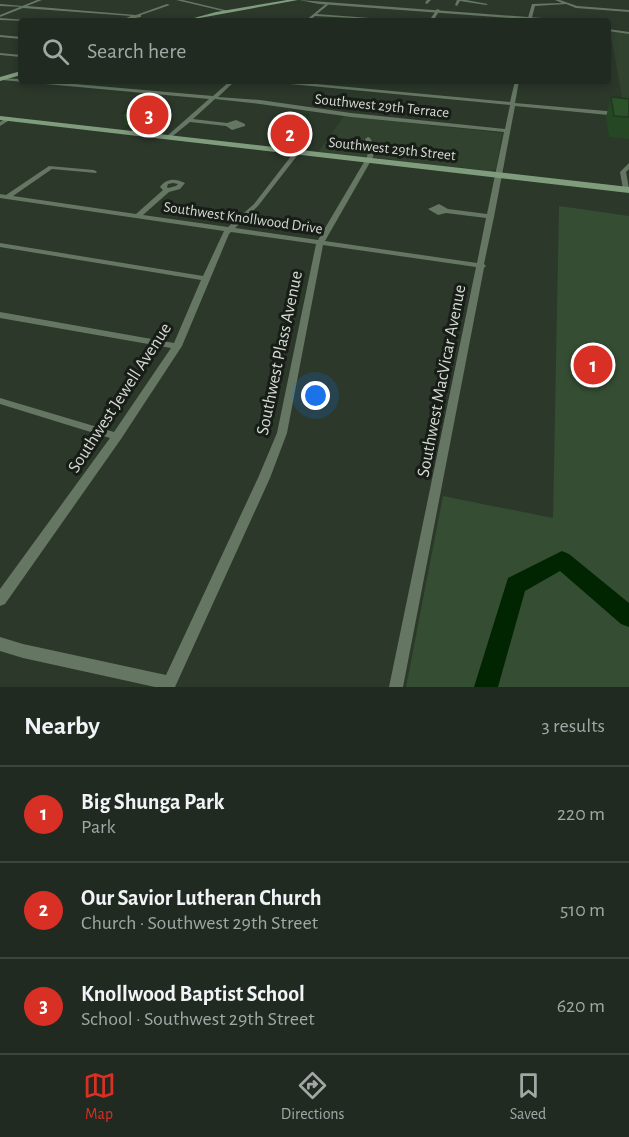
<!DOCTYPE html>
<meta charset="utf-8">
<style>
:root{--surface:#202a20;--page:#283229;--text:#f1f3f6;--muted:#a2a7a5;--line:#3d463e;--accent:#d93025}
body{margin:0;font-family:"Alegreya Sans",sans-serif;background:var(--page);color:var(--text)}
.you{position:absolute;left:316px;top:396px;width:21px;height:21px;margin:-15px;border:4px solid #fff;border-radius:50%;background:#1a73e8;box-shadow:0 0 0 9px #1a73e833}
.badge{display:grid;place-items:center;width:39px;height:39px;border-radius:50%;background:var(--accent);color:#fff;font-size:20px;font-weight:700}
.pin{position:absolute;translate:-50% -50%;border:3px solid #fff;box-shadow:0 2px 6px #0006}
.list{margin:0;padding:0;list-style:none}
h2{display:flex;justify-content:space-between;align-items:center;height:78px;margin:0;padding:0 24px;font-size:26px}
h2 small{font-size:20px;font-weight:400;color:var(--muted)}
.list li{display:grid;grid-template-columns:39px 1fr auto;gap:18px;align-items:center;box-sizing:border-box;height:96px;padding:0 24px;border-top:2px solid var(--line)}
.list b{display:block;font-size:22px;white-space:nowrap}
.list p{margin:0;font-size:20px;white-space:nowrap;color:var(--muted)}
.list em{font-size:20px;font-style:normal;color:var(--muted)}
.icon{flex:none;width:33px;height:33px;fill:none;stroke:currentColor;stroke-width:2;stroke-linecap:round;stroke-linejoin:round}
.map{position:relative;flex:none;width:629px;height:687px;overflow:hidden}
.search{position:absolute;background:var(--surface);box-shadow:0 3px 9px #0003;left:18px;right:18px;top:18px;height:66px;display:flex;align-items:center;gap:15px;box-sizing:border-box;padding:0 21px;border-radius:6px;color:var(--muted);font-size:22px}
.sheet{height:366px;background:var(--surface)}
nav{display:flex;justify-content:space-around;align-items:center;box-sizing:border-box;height:84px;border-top:2px solid var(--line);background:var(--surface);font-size:16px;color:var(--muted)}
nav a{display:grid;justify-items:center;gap:3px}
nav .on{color:var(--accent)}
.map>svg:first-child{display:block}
</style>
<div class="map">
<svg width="629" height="687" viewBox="0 0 629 687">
<rect width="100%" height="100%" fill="#2b382a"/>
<g fill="#31422f">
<path d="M610 31 629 33V114L625 113Z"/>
<path d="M344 116 502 133 496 169 492 171 318 152Z"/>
</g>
<path fill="#354e33" d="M559 206 629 216V687H406L443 496 553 518Z"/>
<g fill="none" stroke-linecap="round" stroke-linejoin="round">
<path fill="#002500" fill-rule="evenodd" d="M562 551 569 554 629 603V627L621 624 560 571 525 591 498 687H474L508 578Z"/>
<g fill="#657763" fill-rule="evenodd">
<path d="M37 0H42L27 6 136 15 167 4 170 5 141 15V17L119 21 131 16 23 8 0 17V15Z"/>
<path d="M427 0H431L427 4 425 3Z"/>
<path d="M457 0H466L488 4 486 5 460 1 457 6 455 5Z"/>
<path d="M555 0H560L577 6 629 10V12L576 8 566 4 535 6 531 21H527L532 4 562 3Z"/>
<path d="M327 3 328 5 317 14 408 21 315 16 309 21H305Z"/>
<path d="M437 9 440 10 433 21H429Z"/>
<path d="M0 18 26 20 28 21 0 20Z"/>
<path d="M0 35 21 37V39L0 37Z"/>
<path d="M0 53 21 55V57L0 55Z"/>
<path d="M0 78 21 79V81H40L213 96 230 81H235L218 97 260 100 351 113 505 129 510 105 269 82 267 81H284L510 102 515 81H519L515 103 629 113V117L515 106 494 217 484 264 486 266 484 268 403 687H389L476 267 323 245 287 433 270 478 175 687H155L23 658 0 651V637L23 644 166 675 258 478 277 433 316 244 231 232 229 234 182 346 121 439 5 604 0 606V589L110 438 0 404V398L114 432 171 348 0 318V312L174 343 201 280 0 247V243L203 276 224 231 0 198V194L6 195 49 166 94 170 97 172 96 173 52 169 13 196 136 214 163 190 160 187C166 178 176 178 185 183L180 189 169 192 143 215 228 227 254 204 295 151 297 150 300 152 258 206 235 228 318 240 367 157 369 147 365 139 368 137 370 138 375 147 373 157 325 241 477 263 486 218 446 213 438 215 428 209 439 204 448 209 487 214 504 132 351 117 260 104 215 99 193 119 227 123 236 120 245 124V126L232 130 226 126 190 122 169 139 167 138V136L209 99 2 80H0ZM173 183 178 184 176 186 168 188 167 187 168 184Z"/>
<path d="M8 117 13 118 0 126V122Z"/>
<path d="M629 163V169L626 172 629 189 626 191 623 189 620 172Z"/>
</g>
<g fill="#657763" fill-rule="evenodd">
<path d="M176 0H183L229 11 227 12Z"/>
<path d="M299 0 569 20 571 21H551L319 4Z"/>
<path d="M0 4 23 6 25 7 0 6Z"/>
<path d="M608 29 629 32V34L608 31Z"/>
</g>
<g fill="#7f9c7d" fill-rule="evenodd">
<path d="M287 0H298L183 21 216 12Z"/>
<path d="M21 71V75L0 81V77Z"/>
<path d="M0 116 629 187V193L0 120Z"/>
</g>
</g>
<g fill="#254723">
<path d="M611 97 629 99V139L609 137 606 117Z"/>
<path d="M158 102 159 114 142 127 125 125 123 113Z"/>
<path d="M286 113 308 129 299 141 278 137 277 123Z"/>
</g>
<g fill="#1e391d">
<path d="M158 102 159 114 142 127 140 115Z"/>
<path d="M308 115V129L299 141V127Z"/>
</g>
<g fill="#2b5229" stroke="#1e391d" stroke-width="1.5">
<path d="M611 97 629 99V117L614 116Z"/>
<path d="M141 100 158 102 140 115 123 113Z"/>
<path d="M286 113 308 115 299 127 277 123Z"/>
</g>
<g text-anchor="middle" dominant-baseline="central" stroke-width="6" stroke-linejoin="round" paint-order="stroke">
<g font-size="15" fill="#d3dbd2" stroke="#181d17">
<text transform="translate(382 106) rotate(6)">Southwest 29th Terrace</text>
<text transform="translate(392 149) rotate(6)">Southwest 29th Street</text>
<text transform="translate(243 218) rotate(8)">Southwest Knollwood Drive</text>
</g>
<g font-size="18" fill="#d3dbd2" stroke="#181d17">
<text transform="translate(280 353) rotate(-78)">Southwest Plass Avenue</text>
<text transform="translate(442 381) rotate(-79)">Southwest MacVicar Avenue</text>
<text transform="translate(120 398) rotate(-57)">Southwest Jewell Avenue</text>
</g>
</g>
</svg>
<div class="you"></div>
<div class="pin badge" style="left:593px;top:365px">1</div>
<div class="pin badge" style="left:290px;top:134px">2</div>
<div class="pin badge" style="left:149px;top:115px">3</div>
<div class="search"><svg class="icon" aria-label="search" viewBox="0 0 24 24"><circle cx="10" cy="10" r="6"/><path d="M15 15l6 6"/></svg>Search here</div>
</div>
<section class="sheet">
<h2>Nearby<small>3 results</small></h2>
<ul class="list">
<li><span class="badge">1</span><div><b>Big Shunga Park</b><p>Park</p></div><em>220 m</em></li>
<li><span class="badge">2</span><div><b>Our Savior Lutheran Church</b><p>Church · Southwest 29th Street</p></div><em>510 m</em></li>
<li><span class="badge">3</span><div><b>Knollwood Baptist School</b><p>School · Southwest 29th Street</p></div><em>620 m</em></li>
</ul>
</section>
<nav>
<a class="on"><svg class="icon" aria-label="map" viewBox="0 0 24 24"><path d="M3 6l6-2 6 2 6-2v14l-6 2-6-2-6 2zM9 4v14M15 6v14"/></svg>Map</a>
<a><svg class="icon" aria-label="directions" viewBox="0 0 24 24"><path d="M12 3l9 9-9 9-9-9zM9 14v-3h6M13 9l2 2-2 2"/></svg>Directions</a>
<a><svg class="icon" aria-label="saved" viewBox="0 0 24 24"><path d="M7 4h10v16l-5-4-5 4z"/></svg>Saved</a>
</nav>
